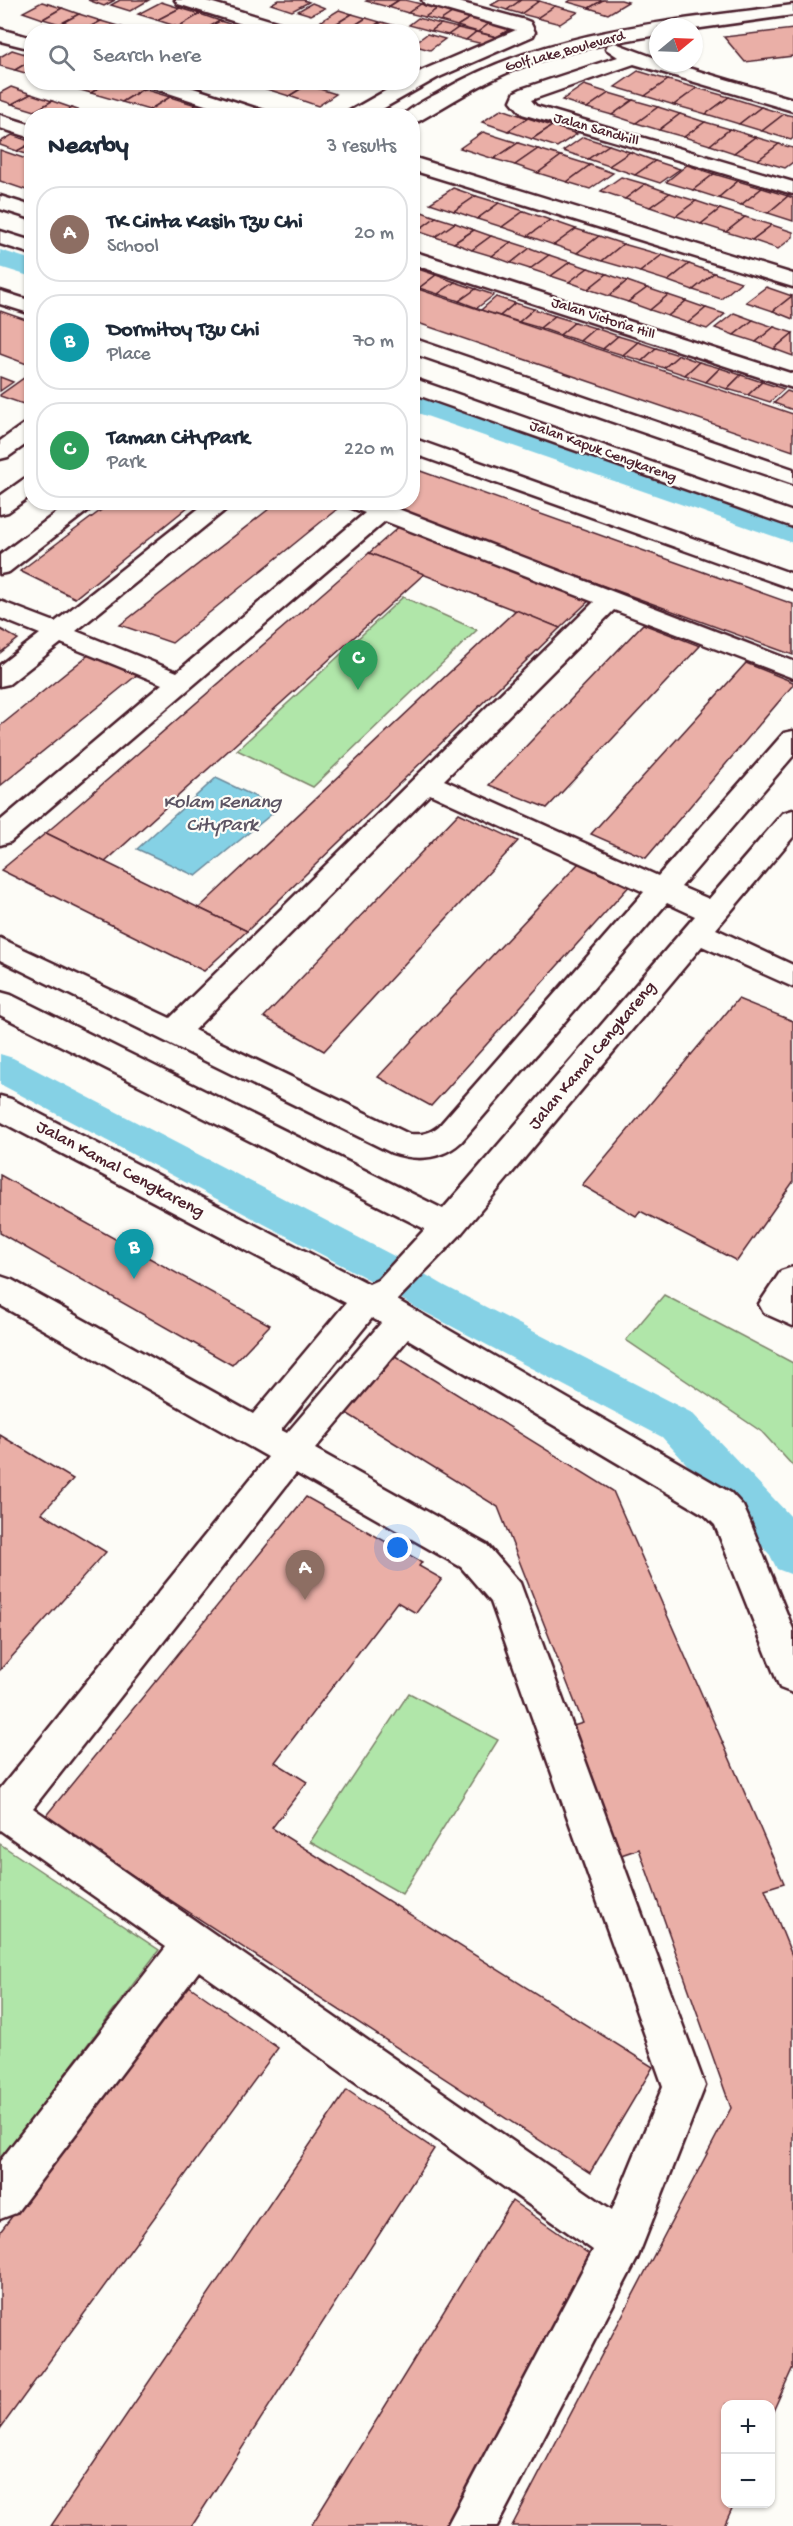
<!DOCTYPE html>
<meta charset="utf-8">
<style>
:root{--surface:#fff;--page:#f2f2f3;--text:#1f2937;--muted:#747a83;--line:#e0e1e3;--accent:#c8321e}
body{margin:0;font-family:"Gochi Hand",sans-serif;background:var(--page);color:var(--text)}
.controls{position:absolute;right:18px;bottom:18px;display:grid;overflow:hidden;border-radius:12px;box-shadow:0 2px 4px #0004}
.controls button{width:54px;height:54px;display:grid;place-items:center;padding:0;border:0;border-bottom:2px solid var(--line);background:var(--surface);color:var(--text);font:30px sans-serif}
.compass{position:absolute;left:649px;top:18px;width:54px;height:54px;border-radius:50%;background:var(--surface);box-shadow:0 2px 4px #0004;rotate:71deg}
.you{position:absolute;left:398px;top:1548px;width:21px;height:21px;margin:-15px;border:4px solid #fff;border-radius:50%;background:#1a73e8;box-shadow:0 0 0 9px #1a73e833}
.badge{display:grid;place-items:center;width:39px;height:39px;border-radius:50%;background:var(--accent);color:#fff;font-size:20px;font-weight:700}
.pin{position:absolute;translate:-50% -50px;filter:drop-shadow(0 2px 3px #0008)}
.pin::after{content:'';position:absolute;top:32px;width:21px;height:18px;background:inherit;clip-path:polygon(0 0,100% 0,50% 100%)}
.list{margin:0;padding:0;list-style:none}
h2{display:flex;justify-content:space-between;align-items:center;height:78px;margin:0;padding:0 24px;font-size:26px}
h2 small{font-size:20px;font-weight:400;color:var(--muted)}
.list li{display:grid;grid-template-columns:39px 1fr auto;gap:18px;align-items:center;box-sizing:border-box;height:96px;margin:0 12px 12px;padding:0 12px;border:2px solid var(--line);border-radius:24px}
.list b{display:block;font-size:22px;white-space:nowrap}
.list p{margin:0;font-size:20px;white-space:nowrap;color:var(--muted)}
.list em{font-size:20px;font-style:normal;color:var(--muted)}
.icon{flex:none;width:33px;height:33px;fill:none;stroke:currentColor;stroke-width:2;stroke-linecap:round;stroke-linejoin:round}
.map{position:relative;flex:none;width:793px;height:2526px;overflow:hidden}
.search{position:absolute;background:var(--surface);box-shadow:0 2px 4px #0004;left:24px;top:24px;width:396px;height:66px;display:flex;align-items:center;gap:15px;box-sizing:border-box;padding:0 21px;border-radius:24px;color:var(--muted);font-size:22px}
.panel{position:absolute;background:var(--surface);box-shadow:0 2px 4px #0004;left:24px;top:108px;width:396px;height:402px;border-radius:24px}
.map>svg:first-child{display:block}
</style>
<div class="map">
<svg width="793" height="2526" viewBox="0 0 793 2526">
<rect width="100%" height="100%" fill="#fdfcf7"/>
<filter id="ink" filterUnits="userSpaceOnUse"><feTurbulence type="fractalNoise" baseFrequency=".0167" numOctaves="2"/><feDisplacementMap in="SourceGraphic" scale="12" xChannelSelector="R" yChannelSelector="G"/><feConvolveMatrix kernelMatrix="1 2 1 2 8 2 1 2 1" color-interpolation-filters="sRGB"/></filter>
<g filter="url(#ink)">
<g fill="#b0e6a9" stroke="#7d826a" stroke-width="1.5">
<path d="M403 597 477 630 313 787 237 750Z"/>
<path d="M664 1295 793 1363V1466L762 1432 626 1340Z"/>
<path d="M409 1693 498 1740 402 1894 310 1842Z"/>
<path d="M0 1844 159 1950 0 2160Z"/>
</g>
<path fill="#85d1e5" stroke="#6d8a9b" stroke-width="1.5" d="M216 778 279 808 196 876 137 849Z"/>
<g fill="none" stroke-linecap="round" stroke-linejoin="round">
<g fill="#85d1e5" fill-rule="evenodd">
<path d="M0 250 32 260V277L0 267Z"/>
<path d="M412 393 793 524V543L412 411Z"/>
<path d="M0 1054 13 1058 394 1256 445 1286 692 1413 793 1519V1575L777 1569 770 1555 662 1437 417 1308 366 1278 0 1084Z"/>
</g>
</g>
<g fill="#eaafa7" stroke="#4a1f2b" stroke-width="1.5">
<path d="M88 0H115L104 6Z"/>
<path d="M120 0H149L130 11 111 5Z"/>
<path d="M278 0H303L309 2 292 11 271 4Z"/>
<path d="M368 0H399L388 7 366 1Z"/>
<path d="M399 0H405L421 4 408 13 388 7Z"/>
<path d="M500 0H521L507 10 491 5Z"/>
<path d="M521 0H535L539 1 521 14 507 10Z"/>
<path d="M571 0H603L589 8 568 2Z"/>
<path d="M603 0H621L628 2 608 14 589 8Z"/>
<path d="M539 1 555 6 537 18 521 14Z"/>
<path d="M42 2 62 8 43 19 23 12Z"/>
<path d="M161 2 180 8 157 20 138 14Z"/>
<path d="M312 3 325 8 311 15 298 11Z"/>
<path d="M421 4 437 9 425 17 408 13Z"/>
<path d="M555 6 578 12 560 24 537 18Z"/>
<path d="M62 8 79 14 60 24 43 19Z"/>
<path d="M180 8 200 14 178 27 157 20Z"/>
<path d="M437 9 452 13 440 21 425 17Z"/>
<path d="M339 10 352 14 334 25 321 21Z"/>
<path d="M452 13 470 18 457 26 440 21Z"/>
<path d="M79 14 101 21 82 31 60 24Z"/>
<path d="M200 14 220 21 200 32 178 27Z"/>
<path d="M352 14 366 18 349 29 334 25Z"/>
<path d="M366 18 380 22 364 32 349 29Z"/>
<path d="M418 18 441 24 431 31 409 25Z"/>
<path d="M470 18 490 23 478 32 457 26Z"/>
<path d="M101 21 128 29 123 32 82 31Z"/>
<path d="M220 21 239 27 231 32H200Z"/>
<path d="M382 22 396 26 387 32H366Z"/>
<path d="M490 23 510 29 497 37 478 32Z"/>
<path d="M441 24 458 28 448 35 431 31Z"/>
<path d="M458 28 476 32 466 40 448 35Z"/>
<path d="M793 29V56L745 62 724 37Z"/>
<path d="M476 32 496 37 487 45 466 40Z"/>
<path d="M427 34 445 39 430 50 412 45Z"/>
<path d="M12 50 32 56V60L15 70 0 66V57Z"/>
<path d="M32 60V75L15 70Z"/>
<path d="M638 71 668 80 645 96 615 87Z"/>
<path d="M668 80 697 88 674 105 645 96Z"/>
<path d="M71 82H108L91 93 66 86Z"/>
<path d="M108 82H121L143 89 122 102 91 93Z"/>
<path d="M268 82H299L307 85 289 96 260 87Z"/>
<path d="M307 85 336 94 318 106 289 96Z"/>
<path d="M584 85 609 93 587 108 562 100Z"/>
<path d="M11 87 31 94 12 104 0 100V93Z"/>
<path d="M697 88 729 97 706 114 674 105Z"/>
<path d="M143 89 170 97 149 110 122 102Z"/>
<path d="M609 93 633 100 612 115 587 108Z"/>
<path d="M31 94 52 101 35 111 12 104Z"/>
<path d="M170 97 196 105 180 116H165L149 110Z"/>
<path d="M729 97 761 107 739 124 706 114Z"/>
<path d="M633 100 658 107 636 123 612 115Z"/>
<path d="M52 101 72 108 59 116H47L35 111Z"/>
<path d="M196 105 225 113 222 116H180Z"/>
<path d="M658 107 680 114 659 130 636 123Z"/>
<path d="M761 107 784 114 762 131 739 124Z"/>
<path d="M72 108 92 115 59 116Z"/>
<path d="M502 109 528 118 508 131 482 122Z"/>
<path d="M680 114 705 122 684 137 659 130Z"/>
<path d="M784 114 793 116V138L791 140 762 131Z"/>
<path d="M528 118 552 126 532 139 508 131Z"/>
<path d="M705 122 730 129 710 145 684 137Z"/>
<path d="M552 126 577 134 557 147 532 139Z"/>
<path d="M730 129 755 137 734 153 710 145Z"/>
<path d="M483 132 518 143 494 159 460 148Z"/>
<path d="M12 135 32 142V143L17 151 0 145V142Z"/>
<path d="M583 137 609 145 588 159 563 151Z"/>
<path d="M755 137 779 144 758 160 734 153Z"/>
<path d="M32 143V156L17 151Z"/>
<path d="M518 143 538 149 515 165 494 159Z"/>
<path d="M779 144 793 148V162L785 168 758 160Z"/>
<path d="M609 145 630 152 609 166 588 159Z"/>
<path d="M538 149 561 156 538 173 515 165Z"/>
<path d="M0 150 32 161V192L0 181Z"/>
<path d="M630 152 655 161 635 175 609 166Z"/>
<path d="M561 156 590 165 567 182 538 173Z"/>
<path d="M655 161 680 169 660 183 635 175Z"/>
<path d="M590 165 613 173 590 189 567 182Z"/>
<path d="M687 165 714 174 693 190 666 182Z"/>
<path d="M714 174 738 181 718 198 693 190Z"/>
<path d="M621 177 645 184 625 199 601 191Z"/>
<path d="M738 181 762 188 741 205 718 198Z"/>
<path d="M645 184 670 193 650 207 625 199Z"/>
<path d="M453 188 476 196 454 211 430 203Z"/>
<path d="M762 188 788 196 768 213 741 205Z"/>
<path d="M670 193 696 201 676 216 650 207Z"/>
<path d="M476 196 499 203 477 219 454 211Z"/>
<path d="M788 196 793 198V221L768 213Z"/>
<path d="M696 201 720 209 701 224 676 216Z"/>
<path d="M499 203 524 211 502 227 477 219Z"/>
<path d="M720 209 745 217 726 232 701 224Z"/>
<path d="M419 211 436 217 417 231 412 229V216Z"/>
<path d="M524 211 550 220 528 236 502 227Z"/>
<path d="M436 217 455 223 435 237 417 231Z"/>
<path d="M745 217 772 225 752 240 726 232Z"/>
<path d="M550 220 576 229 554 245 528 236Z"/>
<path d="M455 223 474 230 454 243 435 237Z"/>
<path d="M772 225 793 232V237L778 249 752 240Z"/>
<path d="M576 229 599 236 577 253 554 245Z"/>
<path d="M474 230 491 236 472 250 454 243Z"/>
<path d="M491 236 511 242 492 256 472 250Z"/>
<path d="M599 236 623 244 602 261 577 253Z"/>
<path d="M511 242 530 248 511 263 492 256Z"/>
<path d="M623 244 662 255 640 272 602 261Z"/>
<path d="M530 248 549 255 530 269 511 263Z"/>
<path d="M549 255 570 262 551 276 530 269Z"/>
<path d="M662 255 689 264 668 281 640 272Z"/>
<path d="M570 262 588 268 569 282 551 276Z"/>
<path d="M689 264 714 273 693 290 668 281Z"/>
<path d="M588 268 607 274 588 289 569 282Z"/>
<path d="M418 269 436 275 419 288 412 285V273Z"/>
<path d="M714 273 741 282 721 299 693 290Z"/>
<path d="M607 274 627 281 609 296 588 289Z"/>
<path d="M436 275 455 282 438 294 419 288Z"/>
<path d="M627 281 647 288 628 302 609 296Z"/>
<path d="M455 282 476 289 459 301 438 294Z"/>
<path d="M412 287 793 414V451L412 321Z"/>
<path d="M766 287 792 296 773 311 746 302Z"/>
<path d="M647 288 668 295 650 310 628 302Z"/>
<path d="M476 289 494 295 477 308 459 301Z"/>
<path d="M668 295 686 301 668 316 650 310Z"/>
<path d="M792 296 793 319 773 311Z"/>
<path d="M496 297 515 303 500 316 481 310Z"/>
<path d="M686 301 706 308 688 323 668 316Z"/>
<path d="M515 303 534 309 519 322 500 316Z"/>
<path d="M706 308 725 314 707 329 688 323Z"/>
<path d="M534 309 555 316 540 328 519 322Z"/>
<path d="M0 311 32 322V366L0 354Z"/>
<path d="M734 313 753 320 734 335 715 328Z"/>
<path d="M555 316 575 322 560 335 540 328Z"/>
<path d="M753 320 774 327 756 342 734 335Z"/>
<path d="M575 322 595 328 580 341 560 335Z"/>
<path d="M774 327 793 333 774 349 756 342Z"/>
<path d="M595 328 618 336 603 349 580 341Z"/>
<path d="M793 333V356L774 349Z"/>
<path d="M618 336 638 342 623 355 603 349Z"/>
<path d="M638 342 656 348 642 361 623 355Z"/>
<path d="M656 348 679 355 664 368 642 361Z"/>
<path d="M679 355 699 362 685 375 664 368Z"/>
<path d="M699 362 720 368 706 382 685 375Z"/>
<path d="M720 368 741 375 727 389 706 382Z"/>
<path d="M31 373 32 407 0 396V395Z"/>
<path d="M741 375 762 382 748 395 727 389Z"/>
<path d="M0 377 13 382 0 391Z"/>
<path d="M762 382 784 389 770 402 748 395Z"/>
<path d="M787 391 793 393V410L774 403Z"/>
<path d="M412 468 793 604V655L374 502H412Z"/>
<path d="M112 502H194L75 598 20 571Z"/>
<path d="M278 502H335L342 505 172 643 120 625Z"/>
<path d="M402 524 593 597 560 628 369 553Z"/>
<path d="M369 553 424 574 105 862 46 833Z"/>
<path d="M516 610 560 628 247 931 199 908Z"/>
<path d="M643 624 700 646 547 808 489 785Z"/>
<path d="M0 629 18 639 0 653Z"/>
<path d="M91 653 137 675 0 786V726Z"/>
<path d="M746 663 793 682V685L646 858 591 834Z"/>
<path d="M459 813 518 841 324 1051 264 1017Z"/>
<path d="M46 833 199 908 247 931 204 971 1 870Z"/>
<path d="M580 862 632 883 431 1106 378 1077Z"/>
<path d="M738 999 793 1021V1182L737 1261 640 1211 636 1216 582 1185Z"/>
<path d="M0 1175 270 1325 232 1365 0 1233Z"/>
<path d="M392 1354 613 1491 784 1883 765 1889 793 1958V2367L770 2418V2404H726V2504H734L724 2526H512L731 2108 639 1849 609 1859 557 1731 583 1723 498 1507 338 1408Z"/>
<path d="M0 1435 73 1479 42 1513 106 1552 0 1670Z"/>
<path d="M306 1497 422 1562 419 1566 442 1579 416 1613 397 1602 275 1762 307 1782 272 1828 653 2067 590 2173 44 1818Z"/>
<path d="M189 1986 278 2048 0 2429V2232Z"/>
<path d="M347 2090 434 2149 192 2526H51Z"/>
<path d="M512 2201 605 2265 453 2526H311Z"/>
</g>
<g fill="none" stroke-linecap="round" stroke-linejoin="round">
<g stroke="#4a1f2b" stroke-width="5">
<g id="minor">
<path d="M175 0H203L296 28 298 32H268L178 4Z"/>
<path d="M422 0H451L525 20 530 22 535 32 533 36 437 78 370 116H346L348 112 401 82H412V76L423 70 516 30 425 4Z"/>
<path d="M793 5V15L694 29V27H658V35C610 43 561 51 516 69 481 83 451 103 419 121L412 123V116H403C413 105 430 98 442 91 548 29 674 21 793 5Z"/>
<path d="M0 29 32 38V49L0 41Z"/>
<path d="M615 43 658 59V63H671L793 99V111L634 64 531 100 536 106 793 182V194L522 114 511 101 515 92 521 89 618 57 606 49 608 45Z"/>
<path d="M145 82H175L267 112 269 116H239L147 86Z"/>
<path d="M0 115 32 125V138L0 128Z"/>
<path d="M412 157 793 274V287L412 170Z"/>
<path d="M0 196 32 206V219L0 209Z"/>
<path d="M0 231 32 241V254L0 244Z"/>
<path d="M412 251 793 374V388L412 264Z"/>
<path d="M0 291 32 301V314L0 304Z"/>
<path d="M412 338 793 469V484L412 353Z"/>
<path d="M412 378 793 512V527L412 393Z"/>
<path d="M32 422V440L8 457 0 459V441L24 424Z"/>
<path d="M412 438 793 574V589L412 453Z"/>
<path d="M32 477V495L8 512 0 514V496L24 479Z"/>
<path d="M71 502H99L9 572 0 574V555Z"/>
<path d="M207 502H235L76 631 177 672 365 513 349 507 345 502H380L793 661V678L614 610 444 780 658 876 784 733 793 731V756L681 887 709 899 783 813 793 810V837L716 929 793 965V987L702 946 460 1235 397 1300 731 1493 743 1506 748 1517 793 1629V1693L780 1688 715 1525 705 1515 408 1339 315 1449 487 1545 520 1583 705 2086 637 2259 497 2526H447L593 2250 199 1971 16 2213 0 2219V2161L166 1947 0 1830V1789L268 1457 0 1305V1276L12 1280 253 1414 346 1303 0 1121V1096L11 1099 369 1284 378 1280 425 1229 0 1015V992L11 995 443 1209 695 916 667 903 461 1142C441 1160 416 1161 392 1153L0 960V938L170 1018 594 602 385 521 10 842 0 845V821L162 684 61 643 9 684 0 686V665L40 634 0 618V601L55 622ZM430 794 644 892 439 1126C429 1134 422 1135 409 1134L194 1030ZM372 1318 381 1323 287 1433 281 1430ZM296 1473 461 1567 491 1602 663 2086 612 2210 33 1808Z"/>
<path d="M793 1267V1326L764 1313 759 1304 781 1271Z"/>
</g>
</g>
<use href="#minor" fill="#fdfcf7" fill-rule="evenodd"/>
</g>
</g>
<g text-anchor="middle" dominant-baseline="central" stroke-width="4.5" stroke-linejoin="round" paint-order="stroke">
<g font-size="15" fill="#4a1f2b" stroke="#fdfcf7">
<text transform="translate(565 52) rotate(-15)">Golf Lake Boulevard</text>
<text transform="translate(596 130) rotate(16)">Jalan Sandhill</text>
<text transform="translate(603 319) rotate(18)">Jalan Victoria Hill</text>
<text transform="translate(603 452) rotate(20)">Jalan Kapuk Cengkareng</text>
</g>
<g font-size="18" fill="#4a1f2b" stroke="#fdfcf7">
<text transform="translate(593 1056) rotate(-50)">Jalan Kamal Cengkareng</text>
<text transform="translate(120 1170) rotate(28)">Jalan Kamal Cengkareng</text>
</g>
<g font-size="20" font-style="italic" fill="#5c5463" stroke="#fdfcf7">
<text x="222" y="803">Kolam Renang<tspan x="222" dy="23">CityPark</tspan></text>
</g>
</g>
</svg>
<div class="controls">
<button>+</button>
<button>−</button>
</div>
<svg class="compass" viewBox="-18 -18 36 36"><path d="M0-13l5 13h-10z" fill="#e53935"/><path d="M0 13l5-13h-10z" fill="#747a83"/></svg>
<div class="you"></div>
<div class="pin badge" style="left:305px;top:1600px;background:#8d6e63">A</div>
<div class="pin badge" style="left:134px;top:1279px;background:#0f9aa8">B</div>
<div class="pin badge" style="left:358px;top:690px;background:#2e9e5b">C</div>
<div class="search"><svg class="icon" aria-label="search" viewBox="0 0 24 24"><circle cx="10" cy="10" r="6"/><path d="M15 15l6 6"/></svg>Search here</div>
<section class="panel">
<h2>Nearby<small>3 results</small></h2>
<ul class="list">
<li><span class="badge" style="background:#8d6e63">A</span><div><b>TK Cinta Kasih Tzu Chi</b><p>School</p></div><em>20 m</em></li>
<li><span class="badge" style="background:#0f9aa8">B</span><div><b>Dormitoy Tzu Chi</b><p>Place</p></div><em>70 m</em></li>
<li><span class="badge" style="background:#2e9e5b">C</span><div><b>Taman CityPark</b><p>Park</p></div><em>220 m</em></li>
</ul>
</section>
</div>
